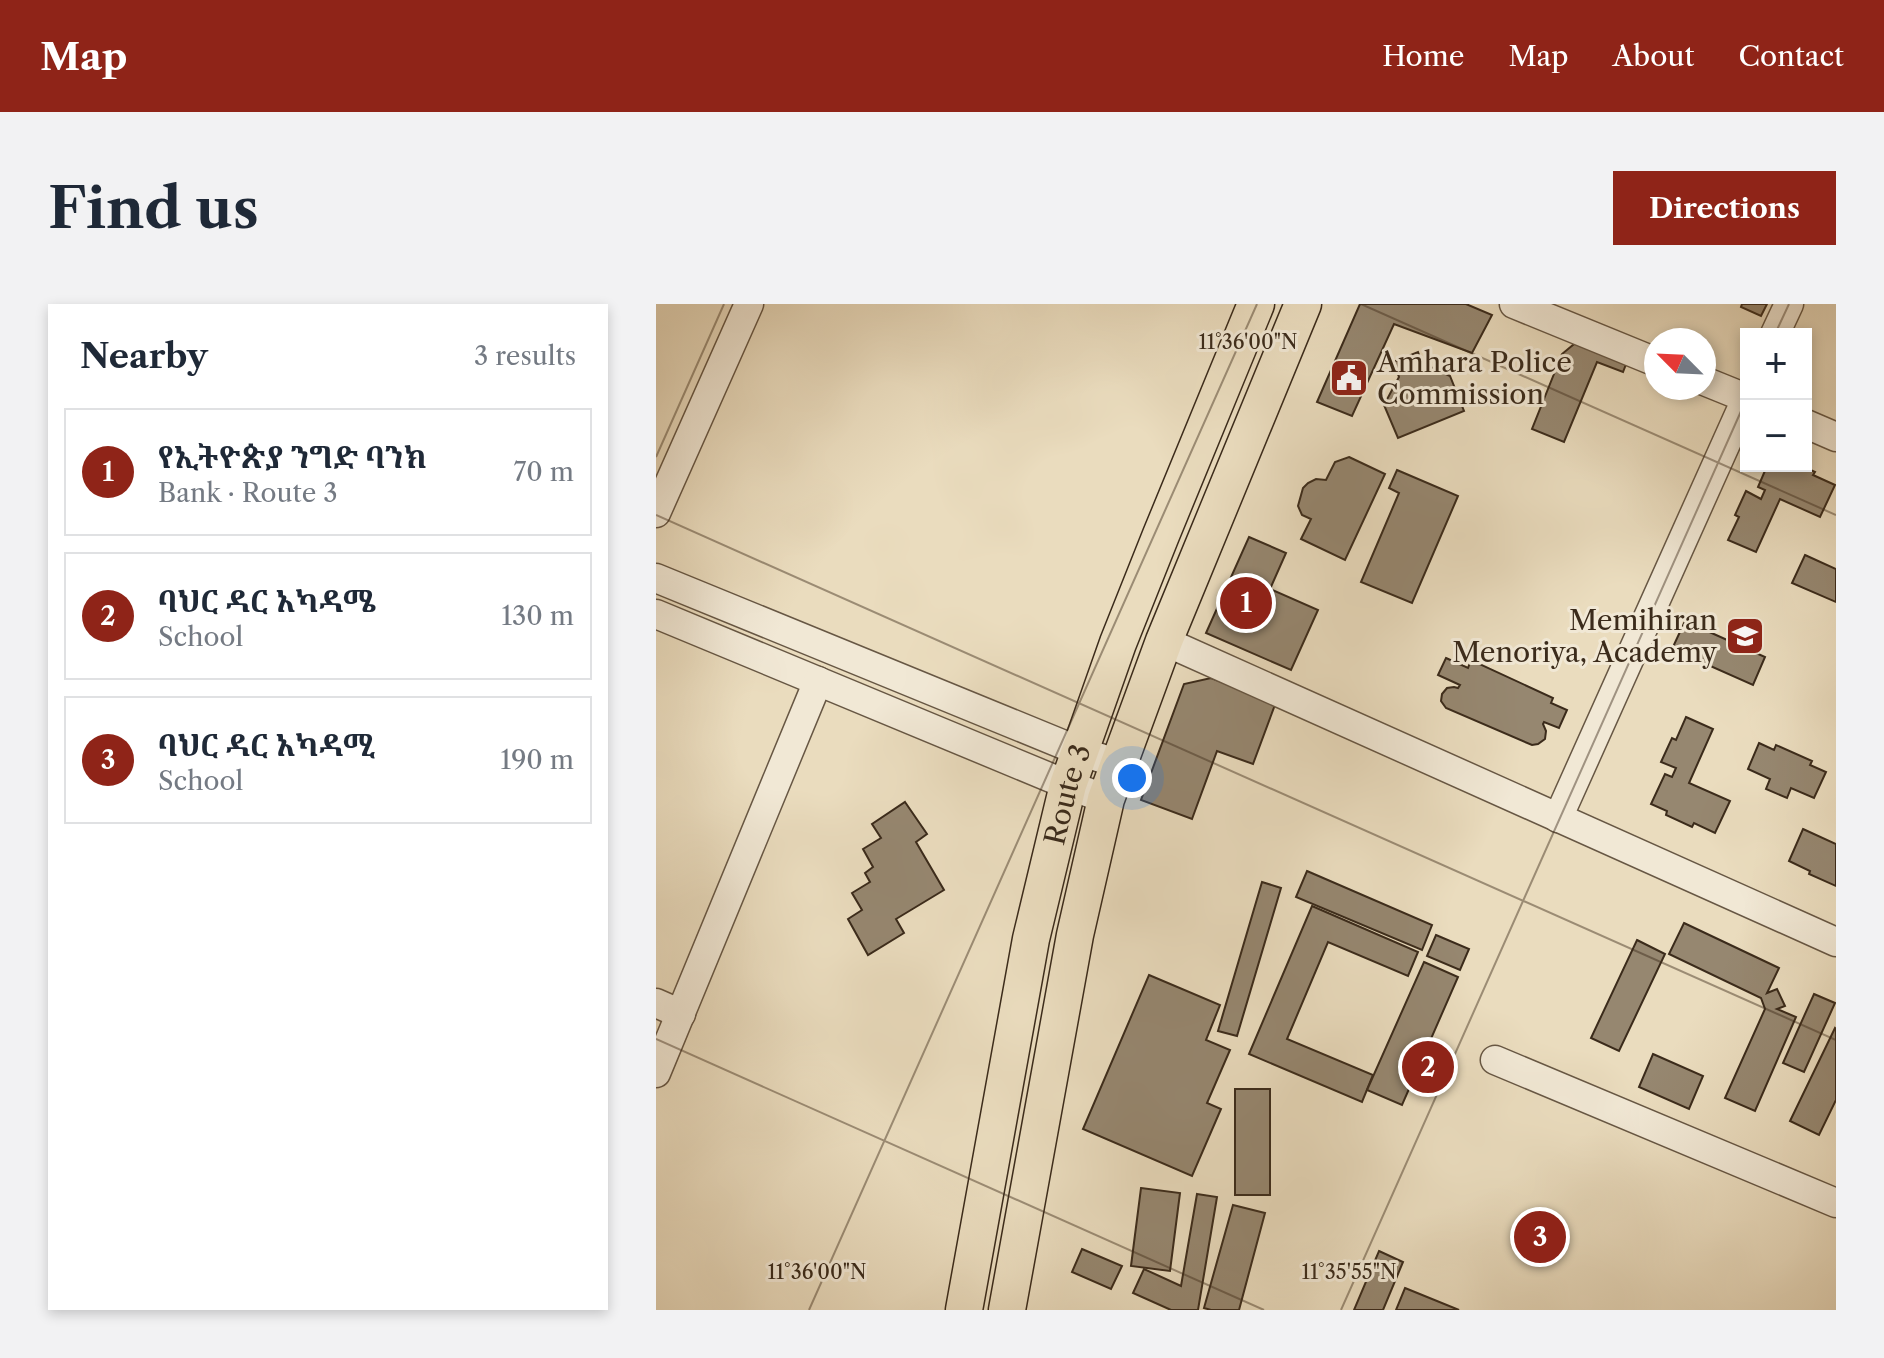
<!DOCTYPE html>
<meta charset="utf-8">
<style>
:root{--surface:#fff;--page:#f2f2f3;--text:#1f2937;--muted:#747a83;--line:#e0e1e3;--accent:#8f2418}
body{margin:0;font-family:"Libre Caslon Text","Noto Serif Ethiopic",serif;background:var(--page);color:var(--text)}
.controls{position:absolute;right:24px;top:24px;display:grid;overflow:hidden;border-radius:0px;box-shadow:0 4px 12px #0003}
.controls button{width:72px;height:72px;display:grid;place-items:center;padding:0;border:0;border-bottom:2px solid var(--line);background:var(--surface);color:var(--text);font:40px sans-serif}
.compass{position:absolute;left:988px;top:24px;width:72px;height:72px;border-radius:50%;background:var(--surface);box-shadow:0 4px 12px #0003;rotate:294deg}
.you{position:absolute;left:476px;top:474px;width:28px;height:28px;margin:-20px;border:6px solid #fff;border-radius:50%;background:#1a73e8;box-shadow:0 0 0 12px #1a73e833}
.badge{display:grid;place-items:center;width:52px;height:52px;border-radius:50%;background:var(--accent);color:#fff;font-size:26px;font-weight:700}
.pin{position:absolute;translate:-50% -50%;border:4px solid #fff;box-shadow:0 2px 8px #0006}
.list{margin:0;padding:0;list-style:none}
h2{display:flex;justify-content:space-between;align-items:center;height:104px;margin:0;padding:0 32px;font-size:34px}
h2 small{font-size:26px;font-weight:400;color:var(--muted)}
.list li{display:grid;grid-template-columns:52px 1fr auto;gap:24px;align-items:center;box-sizing:border-box;height:128px;margin:0 16px 16px;padding:0 16px;border:2px solid var(--line);border-radius:0px}
.list b{display:block;font-size:30px;white-space:nowrap}
.list p{margin:0;font-size:26px;white-space:nowrap;color:var(--muted)}
.list em{font-size:26px;font-style:normal;color:var(--muted)}
.map{position:relative;flex:none;width:1180px;height:1006px;overflow:hidden;border-radius:0px}
header{display:flex;align-items:center;gap:48px;box-sizing:border-box;height:112px;padding:0 40px;background:var(--accent);color:#fff}
header strong{font-size:38px}
nav{display:flex;gap:44px;margin-inline-start:auto;font-size:28px}
.intro{display:flex;align-items:center;justify-content:space-between;box-sizing:border-box;height:192px;padding:0 48px}
h1{margin:0;font-size:56px}
.button{padding:20px 36px;border-radius:0px;background:var(--accent);color:#fff;font-size:28px;font-weight:700}
main{display:flex;gap:48px;padding:0 48px}
aside{flex:1;background:var(--surface);border-radius:0px;box-shadow:0 4px 12px #0003}
.map>svg:first-child{display:block}
</style>
<header>
<strong>Map</strong>
<nav><a>Home</a><a>Map</a><a>About</a><a>Contact</a></nav>
</header>
<div class="intro"><h1>Find us</h1><a class="button">Directions</a></div>
<main>
<aside>
<h2>Nearby<small>3 results</small></h2>
<ul class="list">
<li><span class="badge">1</span><div><b>የኢትዮጵያ ንግድ ባንክ</b><p>Bank · Route 3</p></div><em>70 m</em></li>
<li><span class="badge">2</span><div><b>ባህር ዳር አካዳሜ</b><p>School</p></div><em>130 m</em></li>
<li><span class="badge">3</span><div><b>ባህር ዳር አካዳሚ</b><p>School</p></div><em>190 m</em></li>
</ul>
</aside>
<div class="map">
<svg width="1180" height="1006" viewBox="0 0 1180 1006">
<rect width="100%" height="100%" fill="#eadcbe"/>
<filter id="stains"><feTurbulence type="fractalNoise" baseFrequency=".0025" numOctaves="4"/><feColorMatrix values="0 0 0 0 .2 0 0 0 0 .09 0 0 0 0 .02 0 0 0 .5 -.17"/></filter>
<radialGradient id="worn" r=".72"><stop offset=".6" stop-color="#630" stop-opacity="0"/><stop offset="1" stop-color="#630" stop-opacity=".3"/></radialGradient>
<g fill="#968770" stroke="#3b2b1b" stroke-width="2">
<path d="M704 0H810L836 11 816 49 738 20 696 112 661 98Z"/>
<path d="M1086 0H1111L1105 12 1085 3Z"/>
<path d="M923 36 972 55 967 68 941 58 908 138 876 125 906 50Z"/>
<path d="M762 48 766 59 794 72 808 107 742 134 728 101 743 73 737 58Z"/>
<path d="M693 153 729 170 689 256 645 235 655 215 646 211 642 202 647 184 652 179 660 175 670 176 679 158Z"/>
<path d="M1111 162H1146L1159 168 1157 171 1179 181 1164 213 1124 195 1100 248 1072 236 1083 213 1079 211 1090 187 1105 195 1109 186 1102 183Z"/>
<path d="M741 166 802 192 756 299 705 278 743 189 733 184Z"/>
<path d="M593 233 630 249 614 285 662 306 635 366 550 329Z"/>
<path d="M1149 251 1180 265V298L1136 279Z"/>
<path d="M1029 317 1109 353 1097 381 1016 345Z"/>
<path d="M790 354 812 364 815 356 897 394 895 399 911 406 903 424 888 418 887 420 890 427 889 435 882 440 876 441 790 404 785 397 786 390 791 384 798 383 802 384 804 381 782 371Z"/>
<path d="M555 374 620 398 597 460 561 447 536 515 485 496 528 380Z"/>
<path d="M1030 413 1057 425 1033 479 1074 497 1059 529 1038 519 1036 523 1010 511 1011 507 995 500 1009 470 1016 473 1020 464 1005 458 1016 434 1020 436Z"/>
<path d="M1103 439 1118 446 1120 441 1156 457 1154 461 1170 468 1158 494 1135 484 1131 494 1110 485 1114 475 1092 465Z"/>
<path d="M249 498 271 530 260 538 288 586 240 615 248 629 212 651 192 615 206 606 196 589 214 578 209 569 217 563 207 545 225 534 216 520Z"/>
<path d="M1147 525 1180 540V582L1153 570 1154 567 1133 557Z"/>
<path d="M651 567 776 621 766 646 640 593Z"/>
<path d="M606 578 625 584 581 732 562 727Z"/>
<path d="M656 602 762 648 752 672 672 638 631 735 717 771 706 798 593 750Z"/>
<path d="M1028 619 1123 664 1111 689 1121 685 1129 702 1121 705 1140 713 1099 807 1069 794 1109 705 1105 694 1013 650Z"/>
<path d="M780 631 813 645 804 666 771 652Z"/>
<path d="M981 636 1009 650 963 747 935 734Z"/>
<path d="M768 658 802 673 746 801 711 786Z"/>
<path d="M493 671 564 701 550 736 574 746 551 799 565 805 536 872 427 825Z"/>
<path d="M1158 690 1179 699 1148 768 1127 759Z"/>
<path d="M1179 724 1180 725V796L1163 831 1134 817Z"/>
<path d="M997 750 1047 772 1033 805 983 783Z"/>
<rect x="579" y="785" width="35" height="106"/>
<path d="M485 884 524 889 514 967 475 962Z"/>
<path d="M541 890 561 893 542 1006H515L477 989 488 965 525 982Z"/>
<path d="M577 901 609 909 583 1006H555L548 1004Z"/>
<path d="M426 945 466 962 455 985 416 968Z"/>
<path d="M723 947 747 958 727 1006H698Z"/>
<path d="M749 984 803 1006H740Z"/>
</g>
<g fill="none" stroke-linecap="round" stroke-linejoin="round">
<g stroke="#675744" stroke-width="31">
<g id="minor">
<path d="M858 0 1000 58"/>
<path d="M1119 30 1133 0"/>
<path d="M1048 77 1090 94"/>
<path d="M1150 120 1180 133"/>
<path d="M0 209 93 0"/>
<path d="M0 274 423 447 463 460"/>
<path d="M0 310 412 481 450 495"/>
<path d="M508 337 1180 638"/>
<path d="M902 514 1090 95"/>
<path d="M0 699 25 710"/>
<path d="M839 756 1180 899"/>
<path d="M0 769 162 377"/>
</g>
</g>
<g stroke="#3b2b1b" stroke-width="39">
<g id="major">
<path id="s1" d="M308 1006 375 635 412 481 462 339 505 231 600 0"/>
<path d="M351 1006 419 631 450 495 508 337 647 0"/>
</g>
</g>
<use href="#minor" stroke="#f1e8d5" stroke-width="28"/>
<use href="#major" stroke="#eadcbe" stroke-width="36"/>
</g>
<path fill="none" stroke="#3b2b1b" stroke-width="2" stroke-opacity="0.45" d="M705 0 1180 211M1119 30 1133 0M0 153 68 0M0 211 1180 736M0 735 608 1006M153 1006 601 0M685 1006 1090 96"/>
<defs>
<g id="civic-square" transform="scale(2)"><rect x="-9" y="-9" width="18" height="18" rx="4" fill="#8f2418" stroke="#f1e8d5"/><path d="M-.6-6.5H3V-4.5H.6V-3L4-1V1h2V6H-6V1h2V-1L-.6-3ZM-1.2 2.5V6h2.4V2.5Z" fill="#fff"/></g>
<g id="university-square" transform="scale(2)"><rect x="-9" y="-9" width="18" height="18" rx="4" fill="#8f2418" stroke="#f1e8d5"/><path d="M0-5L7-2L0 1L-7-2ZM-4 1L0 2.5L4 1V4Q0 6-4 4Z" fill="#fff"/></g>
</defs>
<g fill-rule="evenodd">
<use href="#civic-square" x="693" y="74"/>
<use href="#university-square" x="1089" y="332"/>
</g>
<g text-anchor="middle" dominant-baseline="central" stroke-width="6" stroke-linejoin="round" paint-order="stroke">
<g font-size="28" fill="#3b2b1b" stroke="#f1e8d5" text-anchor="start">
<text x="721" y="58">Amhara Police<tspan x="721" dy="32">Commission</tspan></text>
<text x="1061" y="316" text-anchor="end">Memihiran<tspan x="1061" dy="32">Menoriya, Academy</tspan></text>
</g>
<g font-size="28" fill="#3b2b1b" stroke="#f1e8d5">
<text stroke="none"><textPath href="#s1" startOffset="526">Route 3</textPath></text>
</g>
</g>
<g font-size="20" text-anchor="middle" fill="#3b2b1b" stroke="#f1e8d5" stroke-width="6" stroke-linejoin="round" paint-order="stroke">
<text x="592" y="45">11°36'00"N</text>
<text x="161" y="975">11°36'00"N</text>
<text x="693" y="975">11°35'55"N</text>
</g>
<rect width="100%" height="100%" filter="url(#stains)"/>
<rect width="100%" height="100%" fill="url(#worn)"/>
</svg>
<div class="controls">
<button>+</button>
<button>−</button>
</div>
<svg class="compass" viewBox="-18 -18 36 36"><path d="M0-13l5 13h-10z" fill="#e53935"/><path d="M0 13l5-13h-10z" fill="#747a83"/></svg>
<div class="you"></div>
<div class="pin badge" style="left:590px;top:299px">1</div>
<div class="pin badge" style="left:772px;top:763px">2</div>
<div class="pin badge" style="left:884px;top:933px">3</div>
</div>
</main>
